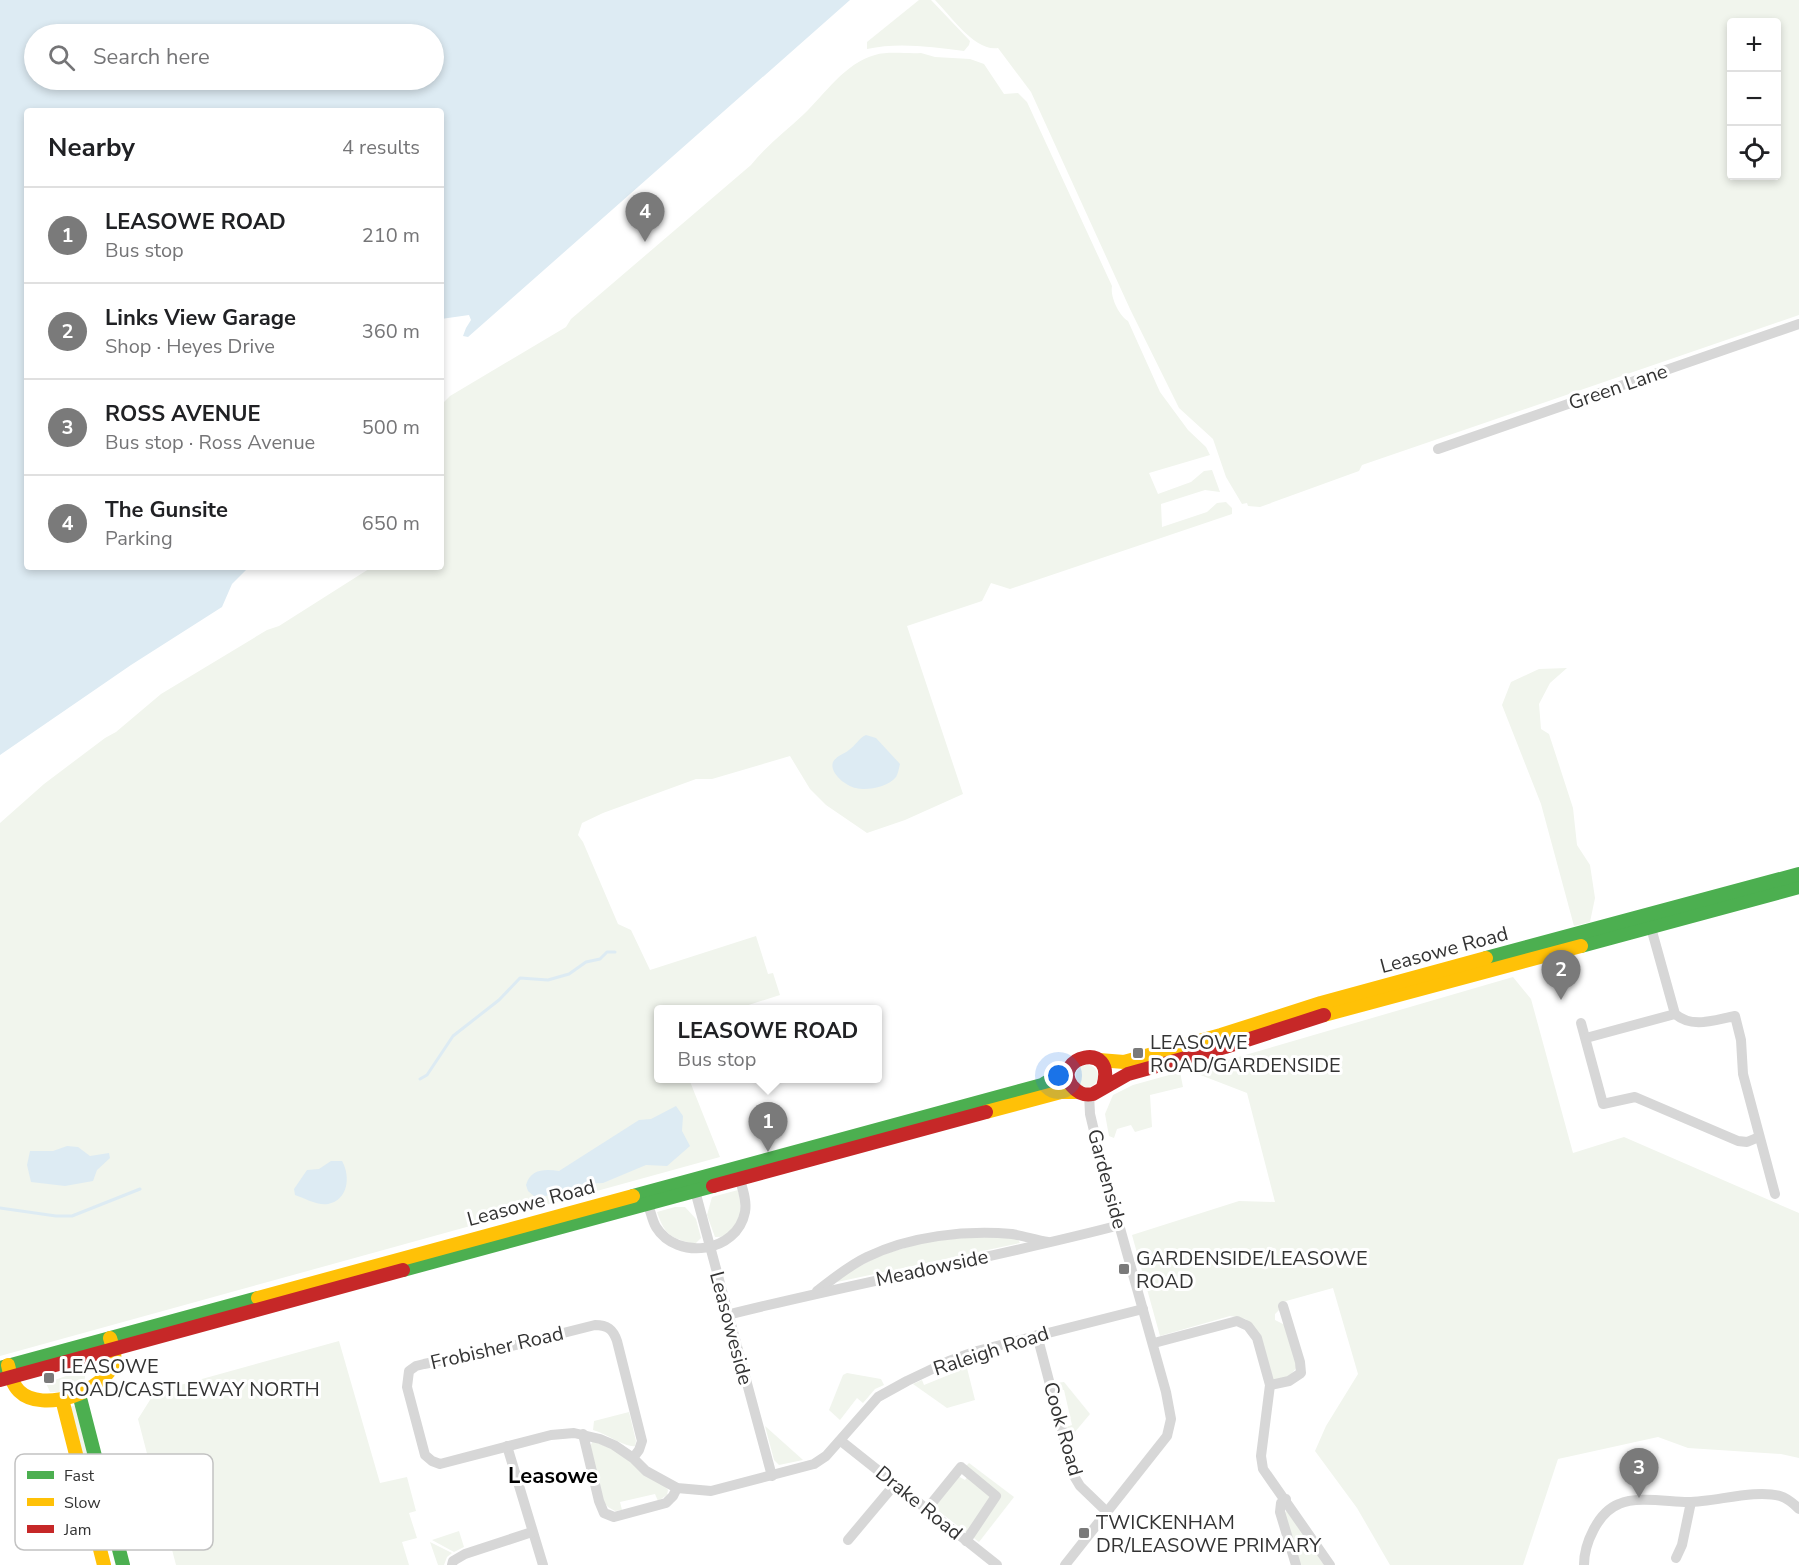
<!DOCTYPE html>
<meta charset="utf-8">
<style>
:root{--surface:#fff;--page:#f6f6f6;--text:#202124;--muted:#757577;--line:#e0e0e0;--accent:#7a7a7a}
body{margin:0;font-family:"Nunito Sans",sans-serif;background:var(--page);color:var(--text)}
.controls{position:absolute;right:18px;top:18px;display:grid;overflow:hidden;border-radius:6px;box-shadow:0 3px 9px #0003}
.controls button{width:54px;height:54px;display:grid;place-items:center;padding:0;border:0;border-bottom:2px solid var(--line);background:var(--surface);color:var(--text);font:30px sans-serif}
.you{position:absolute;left:1059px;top:1076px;width:21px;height:21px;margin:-15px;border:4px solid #fff;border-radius:50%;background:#1a73e8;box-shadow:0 0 0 9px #1a73e833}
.badge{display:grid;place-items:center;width:39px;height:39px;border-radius:50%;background:var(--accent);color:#fff;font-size:20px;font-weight:700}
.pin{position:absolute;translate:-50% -50px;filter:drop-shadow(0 2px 3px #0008)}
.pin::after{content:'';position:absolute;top:32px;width:21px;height:18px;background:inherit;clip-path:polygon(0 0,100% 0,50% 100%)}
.popup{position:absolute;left:654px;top:1005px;width:228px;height:78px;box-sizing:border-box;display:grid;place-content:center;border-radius:6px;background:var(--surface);filter:drop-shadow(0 2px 4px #0005);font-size:20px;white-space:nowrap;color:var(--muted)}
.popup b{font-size:22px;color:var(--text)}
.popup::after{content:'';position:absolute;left:50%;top:100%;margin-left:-12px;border:12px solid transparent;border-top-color:var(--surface)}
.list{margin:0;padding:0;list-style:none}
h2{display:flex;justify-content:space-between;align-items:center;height:78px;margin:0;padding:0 24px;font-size:26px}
h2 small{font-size:20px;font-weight:400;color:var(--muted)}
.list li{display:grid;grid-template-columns:39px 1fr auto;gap:18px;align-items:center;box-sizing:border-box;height:96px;padding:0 24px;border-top:2px solid var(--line)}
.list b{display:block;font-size:22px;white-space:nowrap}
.list p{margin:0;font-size:20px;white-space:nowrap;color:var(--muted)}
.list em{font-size:20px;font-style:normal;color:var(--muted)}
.icon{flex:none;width:33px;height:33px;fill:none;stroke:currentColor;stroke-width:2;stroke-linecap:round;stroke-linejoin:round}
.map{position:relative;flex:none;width:1799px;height:1565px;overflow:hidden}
.search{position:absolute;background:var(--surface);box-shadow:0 3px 9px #0003;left:24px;top:24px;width:420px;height:66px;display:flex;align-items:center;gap:15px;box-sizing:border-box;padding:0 21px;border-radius:33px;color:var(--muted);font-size:22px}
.panel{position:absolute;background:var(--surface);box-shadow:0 3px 9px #0003;left:24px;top:108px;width:420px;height:462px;border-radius:6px}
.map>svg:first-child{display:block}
</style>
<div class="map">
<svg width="1799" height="1565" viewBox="0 0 1799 1565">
<rect width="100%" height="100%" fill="#fff"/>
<g fill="#f1f5ed" fill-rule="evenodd">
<path d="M919 0H931L970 41 969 45 964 51C931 47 899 42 867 49V42Z"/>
<path d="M935 0H1799V315L1362 465 1359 471 1260 507 1248 506 1247 503 1242 504 1226 477 1213 439 1179 408 1130 309 1031 92 998 48C975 52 950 15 935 0ZM1776 22V176H1732V22Z"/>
<path d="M921 53 935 57 970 59 984 64 1004 94 1018 93 1027 102 1112 286C1110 297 1119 316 1128 321L1160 392 1188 430 1206 447 1210 455 1149 473 1158 494 1191 482 1204 471 1212 470 1220 492 1205 490 1161 504 1162 527 1207 512 1217 503 1226 502 1232 508V514L1010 589 991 583 982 601 907 626 963 794 905 820 867 833 826 805 810 789 790 756 712 779H696L603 813 582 823 578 835 583 842 618 924 631 930 650 970 756 936 768 974 773 973 780 995 736 1009 658 1010V1078L689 1079 720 1157 0 1356V823L44 784 105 738 116 732 161 694 267 630 279 626 372 567H441V405L450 396 566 327 571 319 751 165C767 145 786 131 804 114 825 94 845 63 875 55 888 51 907 54 921 53Z"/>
<path d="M1567 668 1550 683 1539 704 1541 729 1549 734 1573 808 1577 845 1590 865 1595 898 1590 922 1574 926 1541 804 1502 705 1511 682 1539 669Z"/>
<path d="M1513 977 1531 999 1573 1153 1624 1137 1799 1213V1458L1781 1454 1688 1448 1658 1437 1558 1459 1523 1565H1390L1357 1508 1315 1451 1326 1426 1358 1374 1333 1288 1279 1303 1280 1309 1275 1314V1320L1287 1326 1297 1367 1289 1377 1273 1380 1246 1319 1230 1316 1160 1336 1132 1235 1239 1201 1275 1202 1247 1093 1190 1071Z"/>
<circle cx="1087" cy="1076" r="11"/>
<path d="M1180 1072 1183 1087 1150 1095 1152 1127 1135 1132 1131 1125 1117 1129 1114 1138 1109 1136 1105 1114 1113 1095 1133 1085Z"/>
<path d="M738 1190C743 1208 742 1238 715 1237L707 1215 712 1197Z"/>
<path d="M675 1207H685L696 1219 701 1238 695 1244C671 1238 665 1236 657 1212Z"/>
<path d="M971 1237 1017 1238 1020 1243 837 1282 838 1278 881 1255 925 1242Z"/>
<path d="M339 1341 380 1483 407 1477 416 1511 409 1513 417 1538 402 1542 409 1565H176L138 1419 155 1392Z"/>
<path d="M965 1360 975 1400 947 1408 913 1384 922 1380 924 1385 956 1372 954 1364Z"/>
<path d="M86 1369 84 1385 63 1392H50L46 1383Z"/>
<path d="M847 1373 881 1379 884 1385 875 1389 863 1403 857 1398 840 1420 829 1410 843 1375Z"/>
<path d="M1064 1382 1090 1414 1069 1439 1066 1427 1072 1425 1064 1390H1057L1056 1383Z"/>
<path d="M72 1406H76L107 1522 100 1526 69 1410Z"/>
<path d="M629 1412 636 1441 635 1446C626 1448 605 1433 593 1430L594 1421Z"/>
<path d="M765 1426 803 1460 779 1465 774 1460Z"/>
<path d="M593 1441 612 1449 664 1485 668 1490 667 1495 658 1501 655 1494 620 1502 622 1510 615 1511 608 1507 603 1501 590 1446Z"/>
<path d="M969 1463 1014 1497 979 1542 933 1507 958 1476 965 1480 972 1471 966 1466Z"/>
<path d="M1287 1511 1324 1565H1300L1283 1513Z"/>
<path d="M459 1531 464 1547 454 1552 432 1540Z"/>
<path d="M430 1542 452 1553 447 1557 444 1565H438Z"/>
</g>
<g fill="#ddebf3" fill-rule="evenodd">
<path d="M0 0H850L468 337 463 336 466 328 471 320 469 315 441 319V111H27V567H249L232 584 222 607 131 665 0 755ZM434 34V80H34V34Z"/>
<path d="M866 735 876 738 900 764C899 768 898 774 896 777 888 787 867 791 856 788 846 786 829 773 833 762 836 756 844 754 849 750 855 746 859 738 866 735Z"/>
<path d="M676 1106 683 1116 682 1131 690 1146 667 1166 646 1165 603 1183 583 1184 564 1194 535 1197 528 1191 526 1185C531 1169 544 1169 559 1171L639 1120 651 1119Z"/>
<path d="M67 1146 78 1147 90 1156 109 1153 110 1158 97 1170 93 1181 65 1186 31 1182 27 1165 30 1151H53Z"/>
<path d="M331 1161H342C351 1177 348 1200 328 1204 318 1206 304 1198 295 1195L294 1189 307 1170 319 1169Z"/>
</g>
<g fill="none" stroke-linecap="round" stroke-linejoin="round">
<g stroke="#ddebf3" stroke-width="3">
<path d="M420 1079 427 1075 453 1036 499 1000 520 978 548 980 569 974 586 962 600 959 607 952H615"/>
<path d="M0 1208 56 1216H72L140 1189"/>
</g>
<g stroke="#d7d7d7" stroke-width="10">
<path d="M1438 449 1799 324"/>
<path d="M1650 924 1675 1014C1693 1029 1714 1020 1735 1016L1741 1040 1743 1074 1775 1194"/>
<path d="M1581 1023 1603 1104 1635 1097 1738 1141 1747 1142 1759 1137"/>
<path d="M1586 1038 1675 1014"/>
<path d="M694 1187 772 1476"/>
<path d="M648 1205C651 1212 652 1220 656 1227 677 1261 737 1253 745 1212 747 1202 743 1190 740 1180"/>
<path d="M817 1291C833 1279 848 1266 867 1257 910 1236 965 1230 1012 1234 1024 1236 1036 1240 1048 1242"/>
<path d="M727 1315C858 1282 990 1259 1120 1225"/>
<path d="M1037 1335 1074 1476 1080 1486 1107 1512"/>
<path d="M1154 1343 1237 1321 1248 1326 1257 1338 1270 1385 1261 1456 1263 1469 1330 1565"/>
<path d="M1270 1385 1289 1381 1301 1373 1300 1362 1283 1306"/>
<path d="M583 1434 599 1501 604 1513 614 1517 666 1503 673 1496 677 1488"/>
<path d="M841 1441 997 1565"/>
<path d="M507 1446 543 1565"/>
<path d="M633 1458 639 1450 642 1441 617 1341C613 1329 607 1325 595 1325L508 1347 424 1364 416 1366 409 1371 407 1387 425 1455 432 1461 440 1464 551 1435 574 1433 600 1439 614 1445 633 1458 646 1471 677 1488 711 1491 814 1464 826 1456 878 1397 907 1381 949 1361 977 1351 1143 1309"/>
<path d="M1286 1499 1281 1503 1280 1512 1296 1565"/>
<path d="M927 1509 961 1467 996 1496 966 1541"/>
<path d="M848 1540 895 1484"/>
<path d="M1676 1558 1682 1545 1691 1502"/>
<path d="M452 1565 453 1561 465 1554 532 1532"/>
<path d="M1065 1565 1167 1436 1171 1419 1166 1392 1102 1164 1090 1114 1089 1094"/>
<path d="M1584 1565C1584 1544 1598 1512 1619 1504 1637 1496 1669 1502 1688 1502 1715 1502 1755 1489 1780 1496 1787 1498 1794 1504 1799 1509"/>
</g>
<g stroke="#4caf50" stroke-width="14">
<path d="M1581 946 1799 887"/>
<path d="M1486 958 1799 874"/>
<path d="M633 1196 1042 1085 1069 1069"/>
<path d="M403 1270 713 1186"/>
<path d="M0 1368 258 1298"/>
<path d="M79 1394 123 1565"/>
</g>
<g stroke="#ffc107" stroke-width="14">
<path d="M1324 1015 1581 946"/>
<path d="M1099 1060 1124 1062 1221 1035 1321 1003 1486 958"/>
<path d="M986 1112 1061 1092H1077"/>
<path d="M258 1298 633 1196"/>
<path d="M8 1365C10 1374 12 1384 19 1391 42 1414 106 1392 114 1361 116 1353 112 1345 110 1338"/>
<path d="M62 1399 104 1565"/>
</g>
<g stroke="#c62828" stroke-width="14">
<path d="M1103 1087C1118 1038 1050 1058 1072 1086 1078 1093 1084 1096 1093 1094L1128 1074 1225 1047 1324 1015"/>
<path d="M713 1186 986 1112"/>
<path d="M0 1380 403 1270"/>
</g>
</g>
<g fill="#7a7a7a" stroke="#fff" stroke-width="2">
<rect x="1132" y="1047" width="12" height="12" rx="3"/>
<rect x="1118" y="1263" width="12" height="12" rx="3"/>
<rect x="43" y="1372" width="12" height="12" rx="3"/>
<rect x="1078" y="1527" width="12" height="12" rx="3"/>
</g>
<g text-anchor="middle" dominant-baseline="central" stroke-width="6" stroke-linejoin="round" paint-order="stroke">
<g font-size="20" fill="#333" stroke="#fff">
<text transform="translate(1618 387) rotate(-19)">Green Lane</text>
<text transform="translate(1444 950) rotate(-15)">Leasowe Road</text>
<text transform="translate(1107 1179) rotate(75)">Gardenside</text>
<text transform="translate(531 1203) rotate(-15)">Leasowe Road</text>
<text transform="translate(932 1268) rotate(-12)">Meadowside</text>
<text transform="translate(731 1328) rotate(75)">Leasoweside</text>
<text transform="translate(497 1348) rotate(-13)">Frobisher Road</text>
<text transform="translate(991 1351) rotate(-18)">Raleigh Road</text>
<text transform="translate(1063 1429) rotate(74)">Cook Road</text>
<text transform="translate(919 1503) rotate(39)">Drake Road</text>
</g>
<g font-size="20" fill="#333" stroke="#fff" text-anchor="start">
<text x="1150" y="1042">LEASOWE<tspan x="1150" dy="23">ROAD/GARDENSIDE</tspan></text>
<text x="1136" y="1258">GARDENSIDE/LEASOWE<tspan x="1136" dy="23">ROAD</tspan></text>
<text x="61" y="1366">LEASOWE<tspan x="61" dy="23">ROAD/CASTLEWAY NORTH</tspan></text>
<text x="1096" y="1522">TWICKENHAM<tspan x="1096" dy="23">DR/LEASOWE PRIMARY</tspan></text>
</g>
<g font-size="22" font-weight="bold" fill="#000" stroke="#fff">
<text x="553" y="1476">Leasowe</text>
</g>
</g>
<rect x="15" y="1454" width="198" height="96" rx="9" fill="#fff" stroke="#c2c2c2" stroke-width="1.5"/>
<rect x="27" y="1471" width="27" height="8" fill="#4caf50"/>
<rect x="27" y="1498" width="27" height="8" fill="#ffc107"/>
<rect x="27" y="1525" width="27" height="8" fill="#c62828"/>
<g font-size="16" fill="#333">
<text x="64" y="1481">Fast</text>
<text x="64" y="1508">Slow</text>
<text x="64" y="1535">Jam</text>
</g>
</svg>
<div class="controls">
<button>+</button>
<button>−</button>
<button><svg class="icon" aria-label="locate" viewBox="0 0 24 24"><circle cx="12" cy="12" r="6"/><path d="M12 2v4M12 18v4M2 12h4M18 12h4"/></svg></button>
</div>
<div class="you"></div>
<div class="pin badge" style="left:768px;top:1152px">1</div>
<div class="popup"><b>LEASOWE ROAD</b>Bus stop</div>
<div class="pin badge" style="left:1561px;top:1000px">2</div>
<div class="pin badge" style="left:1639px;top:1498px">3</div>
<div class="pin badge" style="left:645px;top:242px">4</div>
<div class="search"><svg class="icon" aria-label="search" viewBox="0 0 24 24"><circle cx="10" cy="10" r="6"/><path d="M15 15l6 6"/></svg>Search here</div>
<section class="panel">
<h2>Nearby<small>4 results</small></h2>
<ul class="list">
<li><span class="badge">1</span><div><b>LEASOWE ROAD</b><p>Bus stop</p></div><em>210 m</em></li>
<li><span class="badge">2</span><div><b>Links View Garage</b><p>Shop · Heyes Drive</p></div><em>360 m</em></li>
<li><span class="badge">3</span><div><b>ROSS AVENUE</b><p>Bus stop · Ross Avenue</p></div><em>500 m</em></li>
<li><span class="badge">4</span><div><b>The Gunsite</b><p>Parking</p></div><em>650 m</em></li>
</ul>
</section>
</div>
